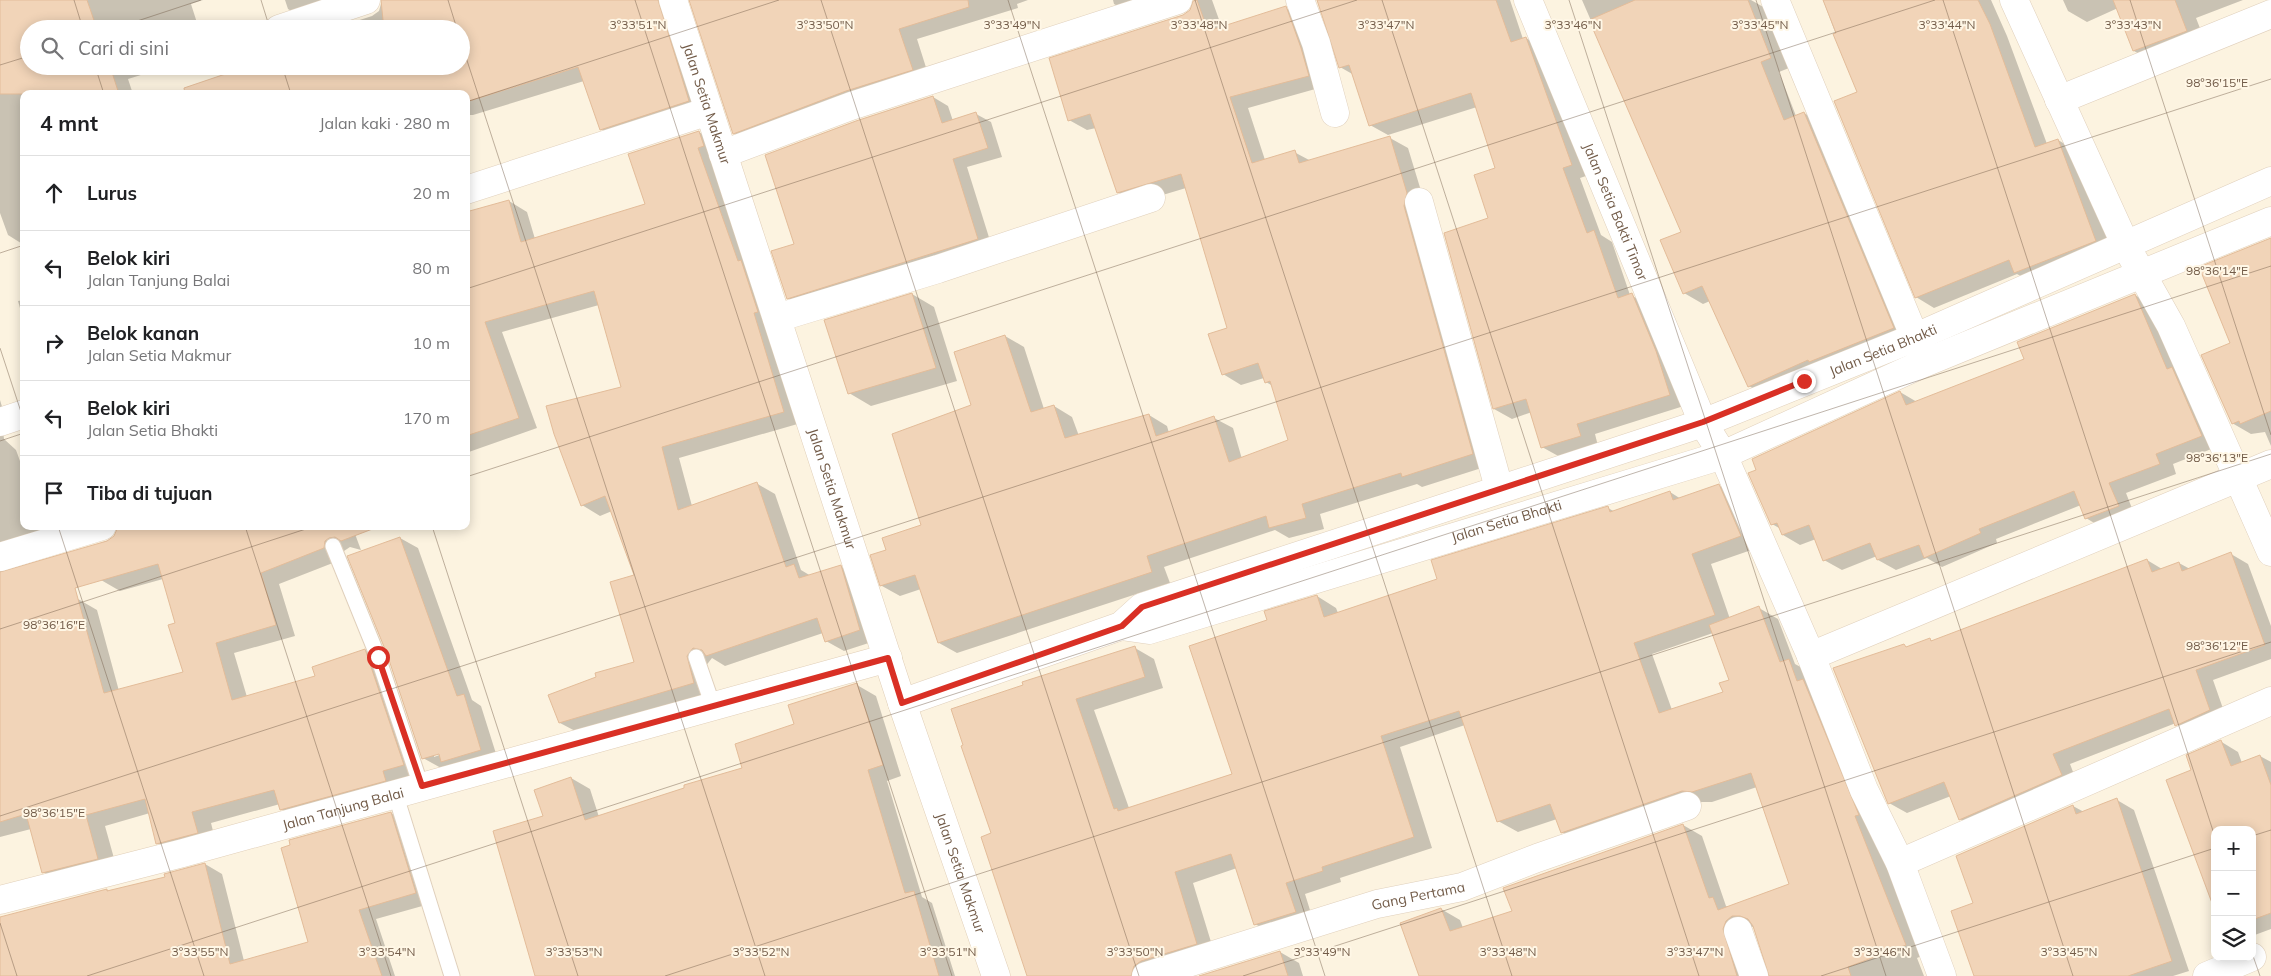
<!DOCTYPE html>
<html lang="id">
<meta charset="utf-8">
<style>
:root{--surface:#fff;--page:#f2f2f2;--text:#202124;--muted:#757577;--line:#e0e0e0}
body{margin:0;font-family:Mulish,sans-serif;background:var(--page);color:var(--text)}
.controls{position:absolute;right:15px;bottom:15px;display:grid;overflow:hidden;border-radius:10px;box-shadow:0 2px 12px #0003}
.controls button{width:45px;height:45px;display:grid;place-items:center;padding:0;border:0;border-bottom:1px solid var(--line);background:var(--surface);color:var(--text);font:25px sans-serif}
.stop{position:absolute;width:15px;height:15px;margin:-11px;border:4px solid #d93025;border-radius:50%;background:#fff}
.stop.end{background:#d93025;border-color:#fff;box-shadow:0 1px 5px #0008}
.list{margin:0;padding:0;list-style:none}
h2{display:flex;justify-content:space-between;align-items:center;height:65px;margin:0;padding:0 20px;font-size:21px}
h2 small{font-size:16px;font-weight:400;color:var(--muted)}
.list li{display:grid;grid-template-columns:32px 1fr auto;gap:15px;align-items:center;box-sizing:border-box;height:75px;padding:0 20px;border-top:1px solid var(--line)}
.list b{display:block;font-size:19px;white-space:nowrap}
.list p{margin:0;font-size:16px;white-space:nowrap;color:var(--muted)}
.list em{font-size:16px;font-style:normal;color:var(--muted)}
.icon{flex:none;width:28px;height:28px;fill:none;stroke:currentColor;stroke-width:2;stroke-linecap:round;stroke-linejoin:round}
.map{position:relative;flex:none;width:2271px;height:976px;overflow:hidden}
.search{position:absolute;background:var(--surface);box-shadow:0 2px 12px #0003;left:20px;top:20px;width:450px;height:55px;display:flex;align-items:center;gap:12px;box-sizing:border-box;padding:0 18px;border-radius:28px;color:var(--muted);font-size:19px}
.panel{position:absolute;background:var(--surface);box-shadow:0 2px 12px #0003;left:20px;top:90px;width:450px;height:440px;border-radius:10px}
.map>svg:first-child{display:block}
</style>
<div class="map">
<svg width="2271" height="976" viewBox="0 0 2271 976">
<rect width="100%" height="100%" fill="#fcf3e0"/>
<g fill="#0003" fill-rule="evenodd">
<path d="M0 0H203L191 4 199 29H29V66H170L128 79 133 94H24V245L8 235 0 213Z"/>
<path d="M285 0H365L306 20 288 9Z"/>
<path d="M382 0H680L707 111 620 140 601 129 584 81 473 115H466V94L461 66V29H332L372 16 379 11Z"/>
<path d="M691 0H1028L1017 4 1018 8 917 39 930 80 752 143 734 133Z"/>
<path d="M1113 0H1182L1132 14 1114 4Z"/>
<path d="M1194 0H1212L1222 28 1286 8 1304 18 1326 86 1248 108 1265 160 1294 152 1311 161 1390 138 1408 148 1425 204 1491 465 1422 487 1417 484 1320 514 1324 529 1289 538 1275 530 1164 567 1170 583 957 653 939 643 921 589 900 596 882 586 872 556 887 551 923 525 1005 336 1024 347 1044 409 1054 406 1072 417 1079 436 1149 415 1167 426 1169 433 1214 418 1233 428 1242 459 1290 441 1273 386 1266 382 1264 378 1241 385 1223 374 1228 329 1186 188 1136 203 1118 192 1096 128 1087 130 1069 120 1191 11Z"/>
<path d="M1318 0H1510L1523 39 1526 38 1544 49 1589 175 1580 178 1601 235 1612 242 1630 295 1650 305 1687 405 1595 434 1598 446 1560 457 1542 447 1532 412 1512 419 1494 409 1446 234 1489 219 1497 169 1477 107 1388 135 1370 125 1354 75 1340 67Z"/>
<path d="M1582 0H1751L1765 8 1789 68 1779 72 1796 116 1804 113 1823 124 1912 339 1768 397 1749 386 1710 301 1703 304 1684 293 1683 232Z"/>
<path d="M1823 0H1991L2007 36 2047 144 2058 140 2075 150 2113 251 2033 283 2017 274 1934 308 1916 297 1858 93Z"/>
<path d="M2063 0H2243L2196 18 2205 41 2153 62 2134 51 2118 8 2087 22 2068 11Z"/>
<path d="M933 97 948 106 953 121 976 114 991 122 1002 157 967 167 992 247 802 306 788 298 796 245Z"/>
<path d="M699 132 717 143 801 423 679 458 692 506 756 483 775 494 801 570 811 576 840 566 859 577 878 640 844 651 826 641 823 633 725 666 712 658 705 667 712 693 579 733 560 723 635 663V576L612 511 600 516 582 505 622 388 599 305 502 332 537 428 466 453V213L509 201 527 212 535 239 646 205Z"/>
<path d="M2271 239V446L2265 432 2251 434 2232 423V344Z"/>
<path d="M912 294 934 307 957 381 871 406 849 393Z"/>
<path d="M2135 295 2152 305 2219 446 2173 464 2176 474 2126 493 2135 516 2104 529 2086 518 2081 505 1996 539 1997 543 1942 567 1927 558 1896 570 1878 560 1877 556 1842 570 1824 560 1816 539 1800 545 1783 535 1781 529 1772 524 1900 392 1917 402 2025 359Z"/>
<path d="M24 300V322L18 301Z"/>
<path d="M0 400 7 423 3 430 4 439 16 450 24 472V526H42L47 543 4 564V572L78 599 97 610 119 691 185 673 176 624 163 579 120 591 101 580 91 547 114 538 118 526H352L361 550 350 547 344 551 343 559 279 584 295 636 234 653 247 697 317 677 365 650 384 661 422 775 300 820 281 809 280 804 211 823 216 843 176 854 157 843 150 813 105 826 117 869 62 883 43 872 31 829 0 837Z"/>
<path d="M1718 485 1738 496 1760 547 1711 564 1730 619 1759 608 1778 619 1795 664 1808 671 1924 955 1917 958 1924 976H1770L1754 926 1745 931 1752 976H1420L1441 909 1460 920 1463 928 1514 912 1683 825 1702 836 1726 906 1728 907 1791 885 1757 787 1712 802H1702L1581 843 1562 832 1557 819 1518 832 1498 821 1465 725 1400 747 1432 848 1340 878 1341 882 1305 894 1314 923 1275 935 1255 924 1237 868 1193 883 1215 955 1154 976H1029L993 834 962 747 1135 648 1154 659 1163 688 1094 710 1129 808 1233 774 1268 621 1317 596 1336 608 1338 613 1438 580 1608 508 1615 512 1670 492 1681 499ZM1713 633 1730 680 1724 693 1672 710 1652 654Z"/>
<path d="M400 538 418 548 472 700 481 706 498 760 441 768 423 758ZM445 753 434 757V754Z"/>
<path d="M2231 554 2248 564 2271 626V659L2213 680 2227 720 2194 735 2176 723 2070 764 2078 785 1978 829 1960 819 1951 796 1907 813 1889 803 1904 646 1908 648 1930 640 1933 641 2147 560 2162 569 2179 563 2190 569Z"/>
<path d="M857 685 876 696 901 776 887 781 922 897 932 903 955 976H537L544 817 571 778 590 789 599 817 744 769 796 725Z"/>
<path d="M2220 741 2238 752 2242 763 2260 756 2271 762V929L2252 936V830L2193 770Z"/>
<path d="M2117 800 2134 810 2189 971 2173 976H2004L1975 904 2073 806 2084 812Z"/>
<path d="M391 813 408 823 433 903 376 919 395 976H0V919L107 890 110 892 166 878 205 864 222 874 244 961 310 943Z"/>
<path d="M1280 952 1299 963 1303 976H1203Z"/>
</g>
<g fill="#f1d4b8" stroke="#e3bc99" fill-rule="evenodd">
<path d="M0 0H87L97 29H29V66H110L119 94H0Z"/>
<path d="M381 0H658L689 101 600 130 578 67 466 102V94H185L184 88 249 66H461V29H359L383 20Z"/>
<path d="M689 0H968L969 7 899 29 913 70 846 91 733 134Z"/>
<path d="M1197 0 1208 31 1286 6 1301 48 1309 76 1230 97 1252 163 1295 150 1299 163 1390 136 1407 193 1404 206 1473 454 1402 477 1401 473 1302 504 1306 518 1269 528 1266 516 1147 556 1152 572 938 643 915 575 880 586 870 555 886 550 882 538 921 525 892 434 971 405 954 352 1005 335 1031 412 1054 405 1065 438 1149 414 1156 436 1214 416 1229 462 1288 440 1270 381 1265 383 1258 363 1222 375 1208 334 1227 328 1181 174 1117 193 1090 114 1068 121 1049 58 1183 15 1190 10 1193 1Z"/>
<path d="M1317 0H1496L1511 42 1526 37 1572 165 1563 168 1587 233 1594 230 1618 298 1632 293 1656 351 1670 395 1577 424 1581 436 1541 448 1526 399 1493 409 1444 233 1488 218 1474 175 1495 168 1471 93 1369 126 1349 65 1339 68Z"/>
<path d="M1635 0H1748L1771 58 1761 62 1784 120 1804 112 1894 328 1809 362 1808 360 1748 387 1702 286 1683 294 1660 240 1681 232 1589 20Z"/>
<path d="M1823 0H1978L1990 24 2035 147 2058 139 2096 241 2014 273 2009 260 1915 298 1834 101 1857 92 1833 34 1836 33Z"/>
<path d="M2113 0H2175L2187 31 2133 51Z"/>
<path d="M933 96 942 123 976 112 988 148 953 159 978 239 787 299 771 251 794 244 765 155 856 121Z"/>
<path d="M699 131 704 146 698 148 738 261 741 260 758 312 754 313 784 412 662 447 678 510 757 482 786 567 794 564 799 578 841 565 860 630 825 642 817 618 706 656 702 650 693 648 687 656 694 683 559 723 548 695 596 677 595 673 634 662 610 582 634 575 605 496 581 506 554 434 546 406 621 387 594 291 485 322 519 418 466 436V212L509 200 521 242 645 204 628 154Z"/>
<path d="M2271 238V411L2240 424 2239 421 2232 424 2201 355 2230 343 2199 267Z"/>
<path d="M912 293 936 368 848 394 824 320Z"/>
<path d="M2135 294 2167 369 2172 367 2202 436 2156 454 2160 464 2109 483 2119 506 2085 519 2074 491 1979 529 1981 533 1924 558 1919 545 1877 560 1870 543 1823 561 1809 525 1782 535 1777 523 1771 525 1748 473 1756 470 1752 459 1900 391 1906 405 2024 359 2017 342Z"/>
<path d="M1719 484 1741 536 1692 554 1715 615 1634 643 1659 713 1723 692 1719 683 1729 680 1709 625 1759 606 1780 662 1789 659 1797 681 1803 679 1859 815 1855 816 1906 945 1848 967 1851 976H1769L1753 926 1748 919 1740 916H1732L1726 921 1723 929 1737 976H1419L1400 923 1441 908 1450 931 1512 911 1503 888 1683 824 1709 898 1713 897 1718 910 1789 884 1751 773 1692 792 1682 791 1561 833 1550 804 1497 822 1459 711 1381 736 1414 837 1322 867 1323 871 1286 883 1296 912 1254 925 1231 854 1175 872 1197 944 1141 961 1134 966 1131 976H1027L981 837 991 833 961 746 963 745 951 709 1023 685 1022 682 1135 646 1145 677 1076 699 1114 809 1117 808 1118 811 1232 774 1189 646 1267 620 1264 611 1317 595 1324 617 1437 579 1431 560 1608 506 1610 512 1670 491 1673 500Z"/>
<path d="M126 526H374L375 528 341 541 335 537 329 538 325 541 324 548 261 573 276 625 216 643 232 700 315 676 312 667 365 649 404 765 383 771 386 781 280 810 274 790 192 812 198 833 156 844 145 799 86 815 98 859 42 873 26 814 0 822V572L107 541 114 536 117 529ZM158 564 175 623 168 625 183 672 104 693 75 588Z"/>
<path d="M400 537 457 696 464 694 481 750 441 762 439 754 422 759 387 654 347 556Z"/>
<path d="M2231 552 2265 645 2196 670 2210 710 2175 726 2169 709 2053 754 2062 775 1959 820 1944 782 1888 804 1833 668 1904 644 1906 647 1930 638 1931 641 2147 559 2152 572 2179 562 2182 571Z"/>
<path d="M857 683 883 765 868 770 905 893 914 891 939 976H535L493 831 543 816 534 790 571 777 585 820 684 788V785L742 768 735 744 794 724 788 705Z"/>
<path d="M2221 740 2231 766 2260 755 2271 785V913L2252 920V830H2215V911L2166 780 2191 770 2186 755Z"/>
<path d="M2117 798 2172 961 2128 976H1974L1951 911 1973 903 1956 856 2073 805 2076 814Z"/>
<path d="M391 812 416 893 359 910 382 976H0V917L107 889V891L165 877 164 874 205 863 230 964 308 942 281 848 290 845 289 840Z"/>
<path d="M1280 951 1288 976H1199Z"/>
</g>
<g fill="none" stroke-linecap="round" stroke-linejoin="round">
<g stroke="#e0d0bc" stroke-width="17">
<g id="lane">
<path d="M333 546 378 657 421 786"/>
<path d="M696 657 713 706"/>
<path d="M395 793 452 976"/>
</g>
</g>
<g stroke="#e0d0bc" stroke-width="29">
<g id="street">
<path d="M1300 0 1316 43 1335 113"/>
<path id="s1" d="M1528 0 1703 423 1723 455 1811 656 1864 790 1900 863 1942 976"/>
<path d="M1775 0 1922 355"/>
<path d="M2014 0 2126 246 2171 326 2271 552"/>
<path d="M279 29 366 0"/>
<path d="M2059 100 2271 14"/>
<path d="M723 154 851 106 1178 0"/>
<path d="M466 190 709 111"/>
<path d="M1419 202 1499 488"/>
<path d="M777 318 938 269 1151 198"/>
<path d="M0 422 24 414"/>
<path d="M0 557 102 526"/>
<path id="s2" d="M1121 626 1149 630 1723 455 1924 363 2271 221"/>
<path d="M1811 656 2271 464"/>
<path id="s3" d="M902 703 1121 626 1142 607 1703 423 1916 337 2271 181"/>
<path d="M1900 863 2271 701"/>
<path d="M1738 931 1754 976"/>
<path id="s4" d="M1146 976 1377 904 1462 887 1537 858 1687 806"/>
<path d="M2207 976 2252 957"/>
</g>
</g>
<g stroke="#e1cfb8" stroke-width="29">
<g id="secondary">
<path id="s5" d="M673 0 902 703 996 976"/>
<path id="s6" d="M0 900 183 853 888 658"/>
</g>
</g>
<use href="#lane" stroke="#fff" stroke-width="15"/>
<use href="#street" stroke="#fff" stroke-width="28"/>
<use href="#secondary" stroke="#fff" stroke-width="28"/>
</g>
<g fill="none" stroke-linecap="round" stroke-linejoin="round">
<path stroke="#d93025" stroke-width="6" d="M378 657 422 786 888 658 902 703 1122 626 1142 607 1703 422 1804 381"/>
</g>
<path fill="none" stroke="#725b48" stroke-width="1" stroke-opacity="0.45" d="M74 0 83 29M261 0 270 29M448 0 457 29M635 0 952 976M821 0 1139 976M1008 0 1325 976M1195 0 1512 976M1382 0 1699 976M1569 0 1886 976M1756 0 2073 976M1943 0 2215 837M2130 0 2271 435M113 29 201 0M461 42 765 976M0 65 29 56M95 66 104 94M282 66 291 94M466 102 779 0M0 253 24 245M466 289 1357 0M0 348 24 421M0 441 24 433M466 477 1935 0M58 526 204 976M245 526 391 976M432 526 578 976M0 629 315 526M0 816 2271 79M2252 836 2271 830M0 923 17 976M2252 953 2260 976M87 976 2271 266M665 976 2271 454M1243 976 2271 642M1821 976 2215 848"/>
<g text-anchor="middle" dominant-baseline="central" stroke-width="4" stroke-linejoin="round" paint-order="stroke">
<g font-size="14" fill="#725b48" stroke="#fff7e6">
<text stroke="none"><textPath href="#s5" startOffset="109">Jalan Setia Makmur</textPath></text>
<text stroke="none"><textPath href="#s1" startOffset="229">Jalan Setia Bakti Timor</textPath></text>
<text stroke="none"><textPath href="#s3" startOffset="1045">Jalan Setia Bhakti</textPath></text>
<text stroke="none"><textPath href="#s5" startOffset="514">Jalan Setia Makmur</textPath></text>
<text stroke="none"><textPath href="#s2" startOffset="402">Jalan Setia Bhakti</textPath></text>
<text stroke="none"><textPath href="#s6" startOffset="355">Jalan Tanjung Balai</textPath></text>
<text stroke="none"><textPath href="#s5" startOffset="919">Jalan Setia Makmur</textPath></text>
<text stroke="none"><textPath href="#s4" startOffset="284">Gang Pertama</textPath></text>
</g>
</g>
<g font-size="12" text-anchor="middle" fill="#725b48" stroke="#fff7e6" stroke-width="4" stroke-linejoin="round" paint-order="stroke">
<text x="638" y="29">3°33'51"N</text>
<text x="825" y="29">3°33'50"N</text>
<text x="1012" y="29">3°33'49"N</text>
<text x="1199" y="29">3°33'48"N</text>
<text x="1386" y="29">3°33'47"N</text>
<text x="1573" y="29">3°33'46"N</text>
<text x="1760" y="29">3°33'45"N</text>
<text x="1947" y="29">3°33'44"N</text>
<text x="2133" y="29">3°33'43"N</text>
<text x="2217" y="87">98°36'15"E</text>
<text x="2217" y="275">98°36'14"E</text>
<text x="2217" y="462">98°36'13"E</text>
<text x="54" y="629">98°36'16"E</text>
<text x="2217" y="650">98°36'12"E</text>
<text x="54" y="817">98°36'15"E</text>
<text x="200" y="956">3°33'55"N</text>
<text x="387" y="956">3°33'54"N</text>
<text x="574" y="956">3°33'53"N</text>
<text x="761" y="956">3°33'52"N</text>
<text x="948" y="956">3°33'51"N</text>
<text x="1135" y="956">3°33'50"N</text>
<text x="1322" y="956">3°33'49"N</text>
<text x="1508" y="956">3°33'48"N</text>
<text x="1695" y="956">3°33'47"N</text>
<text x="1882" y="956">3°33'46"N</text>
<text x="2069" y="956">3°33'45"N</text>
</g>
</svg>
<div class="controls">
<button>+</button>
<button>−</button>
<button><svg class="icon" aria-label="layers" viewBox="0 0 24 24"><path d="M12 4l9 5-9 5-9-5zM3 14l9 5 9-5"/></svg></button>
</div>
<div class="stop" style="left:378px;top:657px"></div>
<div class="stop end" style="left:1804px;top:381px"></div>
<div class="search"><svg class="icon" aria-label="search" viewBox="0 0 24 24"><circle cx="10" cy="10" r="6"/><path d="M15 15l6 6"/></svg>Cari di sini</div>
<section class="panel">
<h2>4 mnt<small>Jalan kaki · 280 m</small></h2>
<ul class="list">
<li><svg class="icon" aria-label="ahead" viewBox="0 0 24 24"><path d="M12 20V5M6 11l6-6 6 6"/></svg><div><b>Lurus</b></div><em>20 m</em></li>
<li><svg class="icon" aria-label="left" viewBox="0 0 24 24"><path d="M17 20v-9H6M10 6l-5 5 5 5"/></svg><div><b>Belok kiri</b><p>Jalan Tanjung Balai</p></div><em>80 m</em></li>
<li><svg class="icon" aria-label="right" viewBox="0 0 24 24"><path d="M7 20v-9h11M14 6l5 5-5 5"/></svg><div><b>Belok kanan</b><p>Jalan Setia Makmur</p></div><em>10 m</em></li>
<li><svg class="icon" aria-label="left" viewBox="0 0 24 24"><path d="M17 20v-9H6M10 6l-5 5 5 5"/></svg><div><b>Belok kiri</b><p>Jalan Setia Bhakti</p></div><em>170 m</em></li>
<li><svg class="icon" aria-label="arrive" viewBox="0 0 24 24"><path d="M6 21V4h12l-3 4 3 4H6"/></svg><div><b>Tiba di tujuan</b></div></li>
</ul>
</section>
</div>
